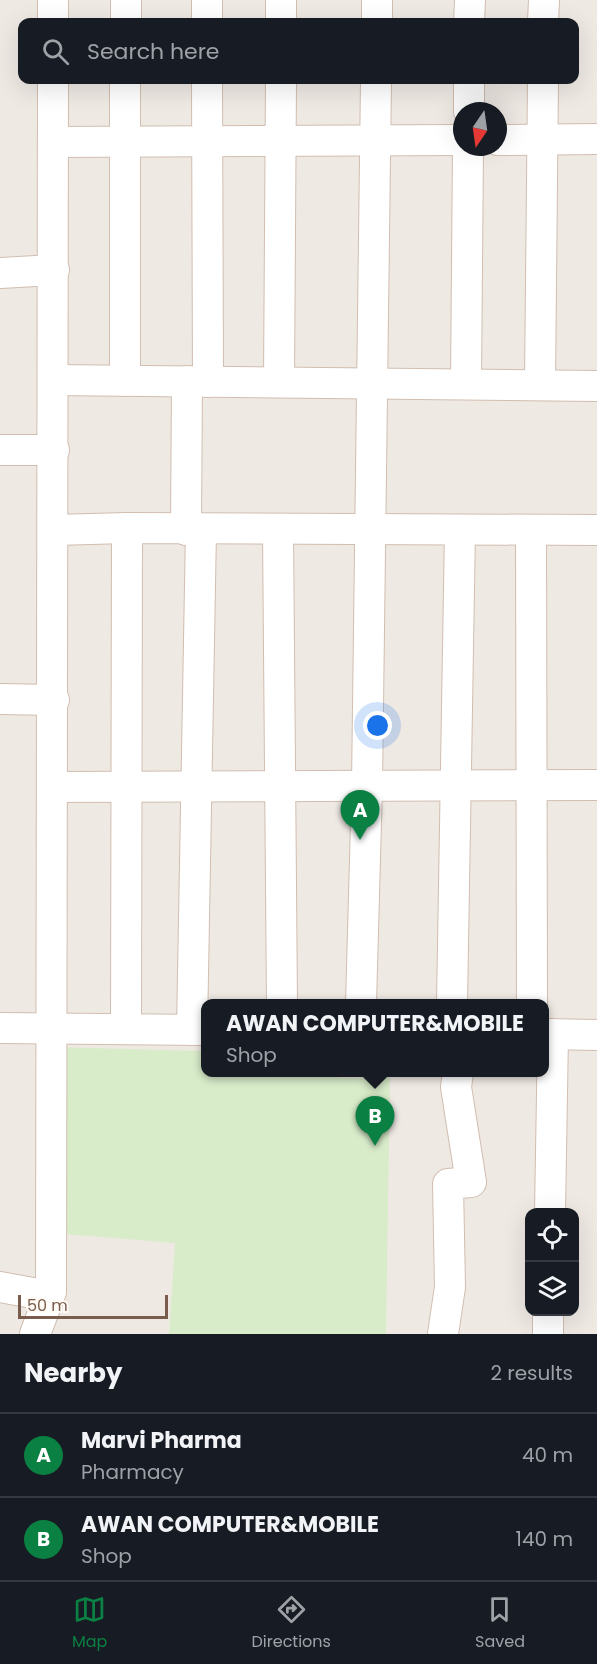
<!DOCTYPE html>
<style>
:root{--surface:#171b24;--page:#242831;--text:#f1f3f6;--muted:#9ea1a6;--line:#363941;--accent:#0b8043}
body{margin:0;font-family:Poppins,sans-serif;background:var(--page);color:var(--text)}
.controls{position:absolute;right:18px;bottom:18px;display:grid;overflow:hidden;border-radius:12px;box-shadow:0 6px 24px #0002}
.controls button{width:54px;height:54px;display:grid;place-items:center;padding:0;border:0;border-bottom:2px solid var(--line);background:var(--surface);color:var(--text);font:30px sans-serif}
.compass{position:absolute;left:453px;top:102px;width:54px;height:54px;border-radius:50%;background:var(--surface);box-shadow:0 6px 24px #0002;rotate:193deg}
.scale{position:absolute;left:18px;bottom:15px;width:150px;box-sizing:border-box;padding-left:6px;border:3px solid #7a5c4d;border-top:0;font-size:16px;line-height:21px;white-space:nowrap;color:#7a5c4d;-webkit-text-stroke:4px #fffaf3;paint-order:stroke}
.you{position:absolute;left:378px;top:726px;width:21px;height:21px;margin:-15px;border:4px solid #fff;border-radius:50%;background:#1a73e8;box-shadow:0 0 0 9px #1a73e833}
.badge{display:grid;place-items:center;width:39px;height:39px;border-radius:50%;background:var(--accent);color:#fff;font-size:20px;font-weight:700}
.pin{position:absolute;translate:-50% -50px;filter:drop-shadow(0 2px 3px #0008)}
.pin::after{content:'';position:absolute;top:32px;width:21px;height:18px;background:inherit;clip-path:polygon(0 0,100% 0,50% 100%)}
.popup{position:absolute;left:201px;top:999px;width:348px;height:78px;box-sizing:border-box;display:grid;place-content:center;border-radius:12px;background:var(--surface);filter:drop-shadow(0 2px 4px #0005);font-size:20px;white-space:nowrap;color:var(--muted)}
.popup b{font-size:22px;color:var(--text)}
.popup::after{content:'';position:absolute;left:50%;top:100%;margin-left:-12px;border:12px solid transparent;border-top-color:var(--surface)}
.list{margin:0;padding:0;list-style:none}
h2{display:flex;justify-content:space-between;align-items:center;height:78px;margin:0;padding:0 24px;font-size:26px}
h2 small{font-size:20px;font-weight:400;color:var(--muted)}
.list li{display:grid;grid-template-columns:39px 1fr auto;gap:18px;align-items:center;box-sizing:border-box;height:84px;padding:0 24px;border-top:2px solid var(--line)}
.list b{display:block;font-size:22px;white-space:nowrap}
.list p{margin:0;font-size:20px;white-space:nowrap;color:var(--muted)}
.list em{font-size:20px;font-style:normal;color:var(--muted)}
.icon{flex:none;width:33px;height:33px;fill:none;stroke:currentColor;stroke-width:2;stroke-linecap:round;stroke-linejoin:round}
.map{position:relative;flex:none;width:597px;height:1334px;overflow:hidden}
.search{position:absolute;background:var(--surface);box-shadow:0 6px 24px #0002;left:18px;right:18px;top:18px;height:66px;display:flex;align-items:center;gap:15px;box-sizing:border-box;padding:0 21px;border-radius:12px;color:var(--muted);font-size:22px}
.sheet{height:246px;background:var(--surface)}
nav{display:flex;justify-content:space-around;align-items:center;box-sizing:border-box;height:84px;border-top:2px solid var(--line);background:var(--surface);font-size:16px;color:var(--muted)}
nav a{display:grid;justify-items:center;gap:3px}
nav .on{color:var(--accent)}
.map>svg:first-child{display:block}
</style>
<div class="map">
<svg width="597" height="1334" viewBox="0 0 597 1334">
<rect width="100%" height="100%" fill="#fdf6ec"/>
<path fill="#efe9e4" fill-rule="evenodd" d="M0 0H597V1334H0ZM22 22H574V80H22ZM462 111H498V147H462ZM206 1004H544V1072H206ZM530 1212H574V1312H530Z"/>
<path fill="#d8ecc9" d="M52 1047 205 1051 206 1072H339V1078H390L386 1334H169L175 1243 51 1233Z"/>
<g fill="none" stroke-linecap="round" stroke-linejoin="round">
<g stroke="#d1beb0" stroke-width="32">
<g id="minor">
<path d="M53 0V22"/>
<path d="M207 0V22"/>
<path d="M126 22V0"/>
<path d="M281 22V0"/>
<path d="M377 22V0"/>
<path d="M469 22 470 0"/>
<path d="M543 22 544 0"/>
<path d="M207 80 208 382"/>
<path d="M469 111V80"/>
<path d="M498 140 597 139"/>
<path d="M53 142 462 140"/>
<path d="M0 273 54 270"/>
<path d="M55 380 597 386"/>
<path d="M125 381V80"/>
<path d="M279 382 281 80"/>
<path d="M466 384 468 147"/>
<path d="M540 385 543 80"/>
<path d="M0 450H54"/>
<path d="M54 530 127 528 597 530"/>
<path d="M186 530 187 381"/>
<path d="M278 530 282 1004"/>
<path d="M531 530 532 1004"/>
<path d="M0 699 54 700"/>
<path d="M53 787 597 785"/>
<path d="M361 1004 367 786 376 80"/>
<path d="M452 1004 460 530"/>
<path d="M0 1028 206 1030"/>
<path d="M126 1029 127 528"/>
<path d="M192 1030 201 530"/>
<path d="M544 1034 597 1035"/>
<path d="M550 1212 553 1034"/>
<path d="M0 1287 49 1296"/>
<path d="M35 1334 51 1292 53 80"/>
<path d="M443 1334 450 1287 448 1184 471 1182 456 1087 458 1072"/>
<path d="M548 1334V1312"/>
</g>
</g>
<use href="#minor" stroke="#fff" stroke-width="30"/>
</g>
</svg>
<div class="controls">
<button><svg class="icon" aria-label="locate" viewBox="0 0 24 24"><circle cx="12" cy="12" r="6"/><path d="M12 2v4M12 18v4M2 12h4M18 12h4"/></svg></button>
<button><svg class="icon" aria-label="layers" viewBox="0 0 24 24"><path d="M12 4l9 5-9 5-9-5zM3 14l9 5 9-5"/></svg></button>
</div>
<svg class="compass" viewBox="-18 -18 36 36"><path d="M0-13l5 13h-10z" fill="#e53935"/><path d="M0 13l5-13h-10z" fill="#9ea1a6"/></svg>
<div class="scale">50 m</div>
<div class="you"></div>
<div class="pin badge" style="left:360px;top:840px">A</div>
<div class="pin badge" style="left:375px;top:1146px">B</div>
<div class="popup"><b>AWAN COMPUTER&amp;MOBILE</b>Shop</div>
<div class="search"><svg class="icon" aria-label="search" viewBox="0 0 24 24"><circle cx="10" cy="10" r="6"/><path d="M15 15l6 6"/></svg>Search here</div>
</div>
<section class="sheet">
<h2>Nearby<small>2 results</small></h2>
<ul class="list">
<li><span class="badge">A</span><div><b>Marvi Pharma</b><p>Pharmacy</p></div><em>40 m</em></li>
<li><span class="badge">B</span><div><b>AWAN COMPUTER&amp;MOBILE</b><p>Shop</p></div><em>140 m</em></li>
</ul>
</section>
<nav>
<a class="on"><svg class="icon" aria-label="map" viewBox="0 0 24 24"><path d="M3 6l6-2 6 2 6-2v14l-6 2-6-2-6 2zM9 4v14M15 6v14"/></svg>Map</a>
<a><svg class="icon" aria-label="directions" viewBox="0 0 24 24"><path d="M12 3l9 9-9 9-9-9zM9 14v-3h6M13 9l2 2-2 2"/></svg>Directions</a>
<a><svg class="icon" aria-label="saved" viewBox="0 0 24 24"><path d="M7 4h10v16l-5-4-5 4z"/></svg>Saved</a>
</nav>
